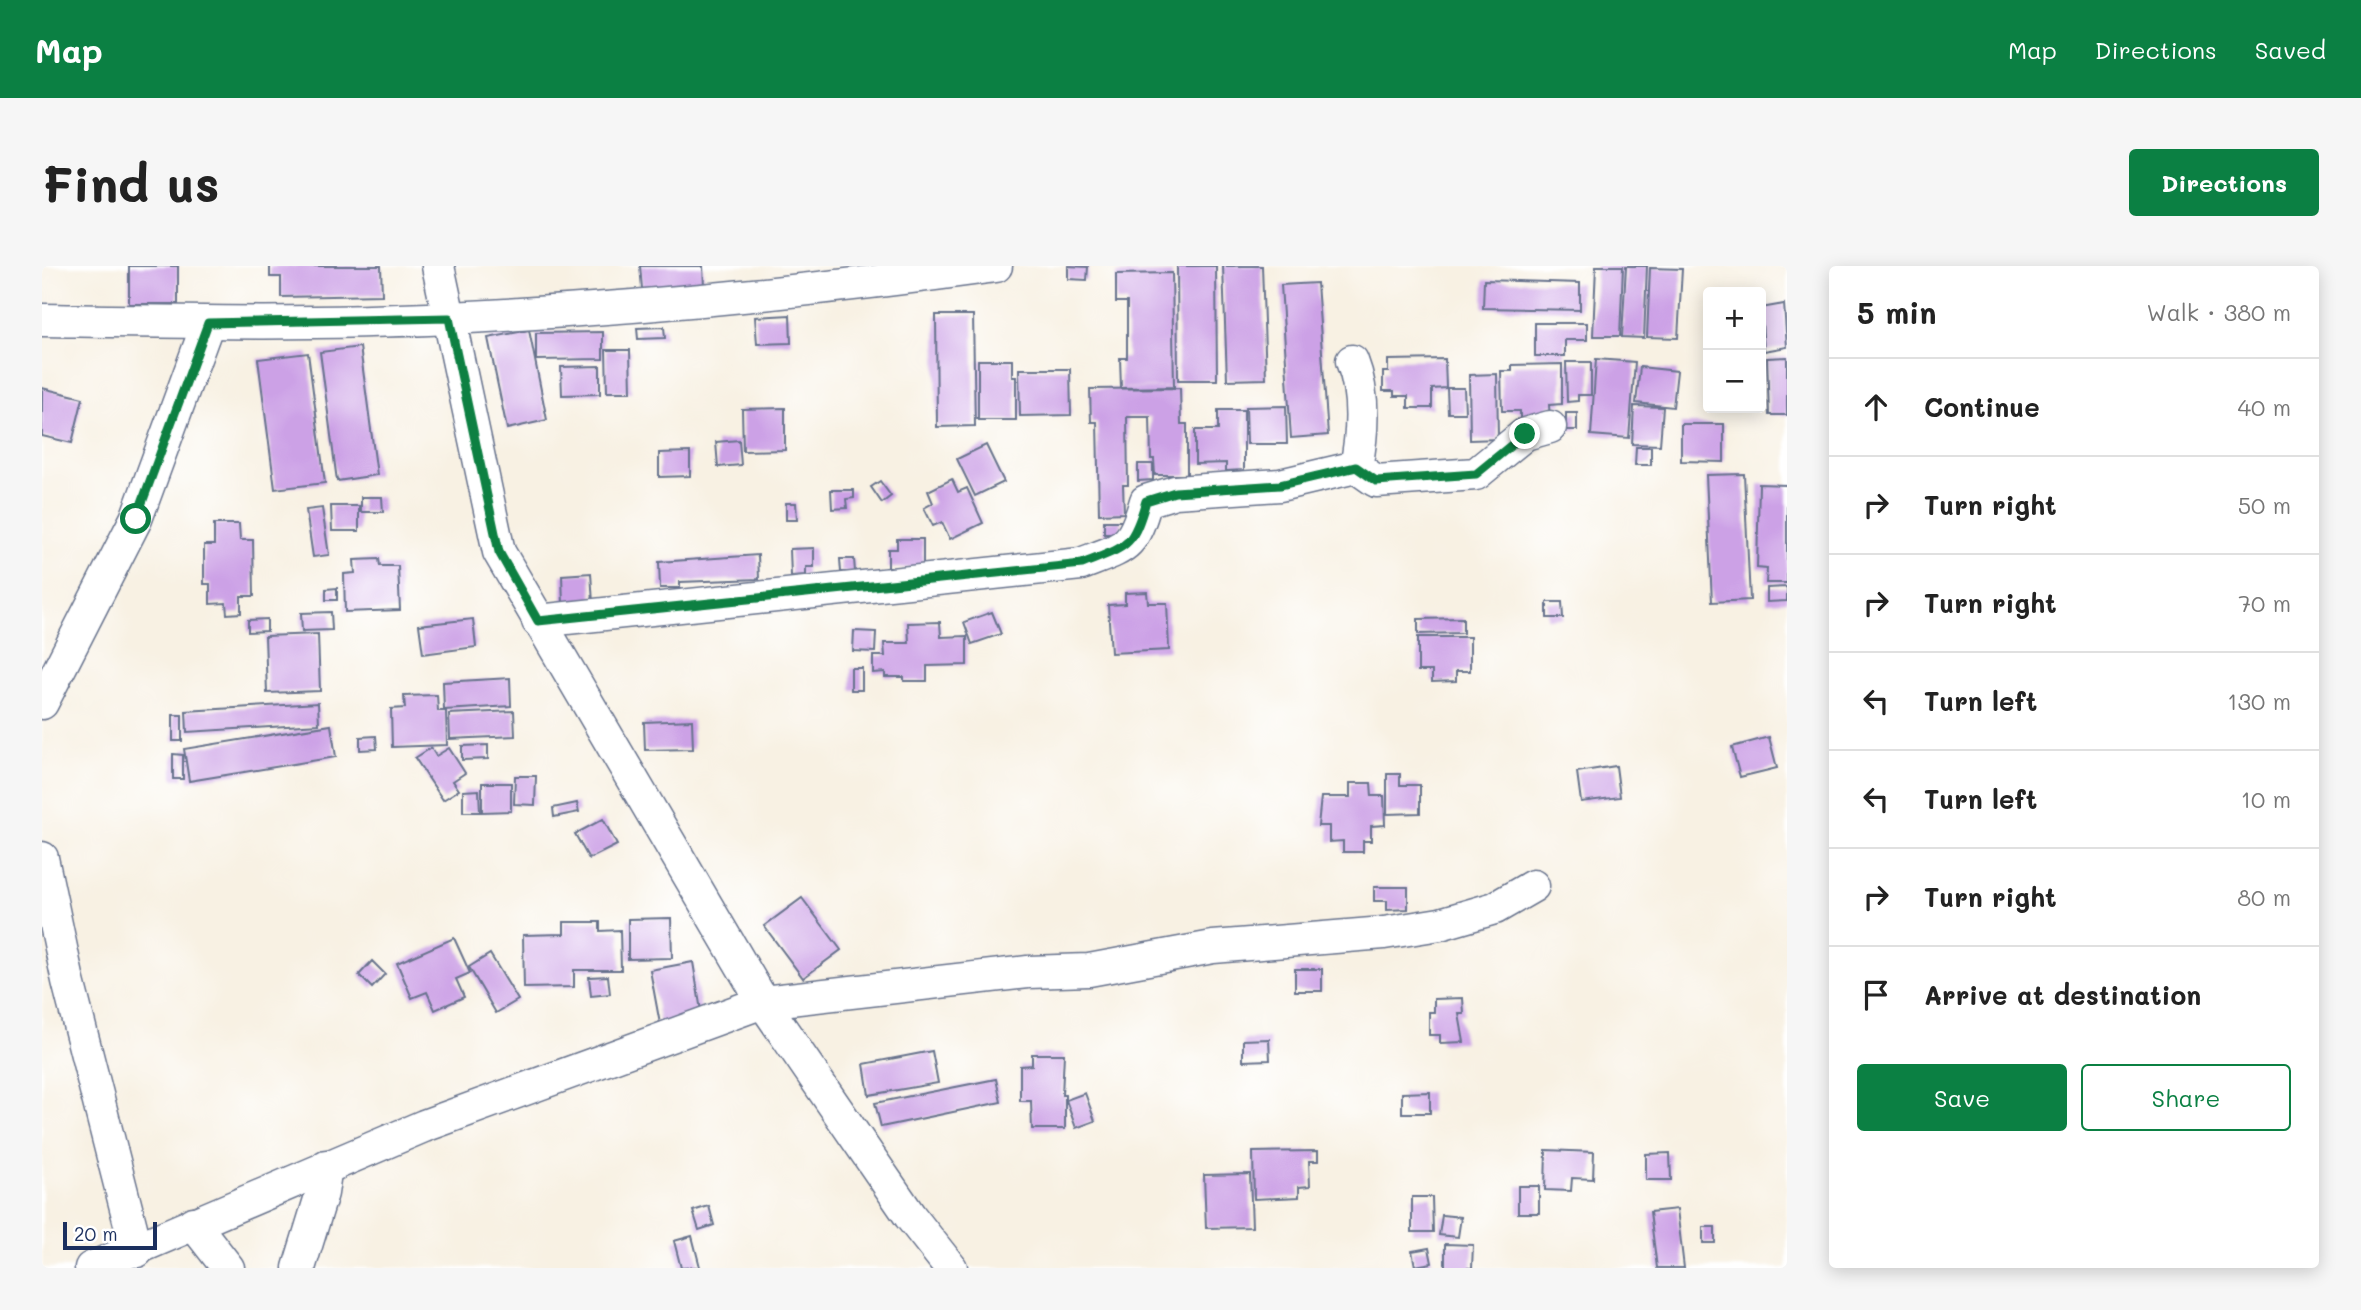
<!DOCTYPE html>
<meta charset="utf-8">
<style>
:root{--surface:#fff;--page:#f6f6f6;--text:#222;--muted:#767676;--line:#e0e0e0;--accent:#0b8043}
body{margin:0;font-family:Mali,sans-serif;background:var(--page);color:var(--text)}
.controls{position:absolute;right:21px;top:21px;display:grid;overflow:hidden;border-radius:7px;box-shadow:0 4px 18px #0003}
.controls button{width:63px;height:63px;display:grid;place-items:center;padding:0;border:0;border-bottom:2px solid var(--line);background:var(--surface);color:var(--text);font:35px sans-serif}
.scale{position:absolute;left:21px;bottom:18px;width:94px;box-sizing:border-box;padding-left:7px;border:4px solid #1b2f5e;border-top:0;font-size:19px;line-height:24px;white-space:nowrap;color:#1b2f5e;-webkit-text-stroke:5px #fff;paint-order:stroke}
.stop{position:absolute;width:21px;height:21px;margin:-16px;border:5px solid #0b8043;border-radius:50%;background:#fff}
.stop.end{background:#0b8043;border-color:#fff;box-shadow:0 2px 7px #0008}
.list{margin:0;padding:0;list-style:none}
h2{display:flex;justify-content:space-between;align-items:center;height:91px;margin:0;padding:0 28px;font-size:30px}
h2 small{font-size:23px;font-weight:400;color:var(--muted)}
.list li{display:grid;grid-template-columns:46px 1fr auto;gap:21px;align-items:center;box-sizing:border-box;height:98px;padding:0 28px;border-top:2px solid var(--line)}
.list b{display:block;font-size:26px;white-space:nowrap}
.list em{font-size:23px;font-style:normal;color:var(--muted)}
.actions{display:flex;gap:14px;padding:21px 28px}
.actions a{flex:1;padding:16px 0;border:2px solid var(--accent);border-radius:7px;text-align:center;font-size:24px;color:var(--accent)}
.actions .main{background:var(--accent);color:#fff}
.icon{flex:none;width:38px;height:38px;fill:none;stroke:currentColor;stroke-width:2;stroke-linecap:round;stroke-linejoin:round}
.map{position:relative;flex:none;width:1745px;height:1002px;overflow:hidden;border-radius:7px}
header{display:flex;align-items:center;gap:42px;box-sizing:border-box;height:98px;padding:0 35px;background:var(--accent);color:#fff}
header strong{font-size:33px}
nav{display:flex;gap:38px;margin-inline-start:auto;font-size:24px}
.intro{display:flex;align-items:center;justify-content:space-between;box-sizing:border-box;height:168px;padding:0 42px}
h1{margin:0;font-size:49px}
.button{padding:18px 32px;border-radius:7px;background:var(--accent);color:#fff;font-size:24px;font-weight:700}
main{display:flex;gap:42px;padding:0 42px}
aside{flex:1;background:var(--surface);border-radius:7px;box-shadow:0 4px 18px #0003}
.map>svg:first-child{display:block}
</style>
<header>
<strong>Map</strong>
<nav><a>Map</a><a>Directions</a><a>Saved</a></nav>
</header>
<div class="intro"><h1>Find us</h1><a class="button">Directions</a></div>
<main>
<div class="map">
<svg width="1745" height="1002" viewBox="0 0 1745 1002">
<rect width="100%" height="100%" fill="#fff"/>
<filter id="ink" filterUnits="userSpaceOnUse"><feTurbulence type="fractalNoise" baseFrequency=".0143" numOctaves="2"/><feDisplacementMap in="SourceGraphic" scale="14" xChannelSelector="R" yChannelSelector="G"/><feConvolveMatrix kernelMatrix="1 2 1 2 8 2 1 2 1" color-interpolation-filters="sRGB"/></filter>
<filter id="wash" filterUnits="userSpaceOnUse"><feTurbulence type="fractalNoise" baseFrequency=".00686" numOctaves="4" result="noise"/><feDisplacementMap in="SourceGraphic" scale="28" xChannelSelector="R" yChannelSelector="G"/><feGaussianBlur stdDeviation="1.57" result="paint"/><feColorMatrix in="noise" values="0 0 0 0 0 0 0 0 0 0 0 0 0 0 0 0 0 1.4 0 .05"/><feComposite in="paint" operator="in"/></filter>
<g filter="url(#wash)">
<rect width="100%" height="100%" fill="#f8f1e3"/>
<g id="blocks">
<g fill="#cca1e6">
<rect x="87" y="0" width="49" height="38"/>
<path d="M228 0H339L340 29 239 31V11H228Z"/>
<path d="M598 0H661L662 20 600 23Z"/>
<path d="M1026 0 1046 1 1045 14 1026 13Z"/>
<path d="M1135 0H1174L1175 114H1136Z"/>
<path d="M1181 0H1220L1224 113 1185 114Z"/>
<path d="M1554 0H1581L1578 70H1551Z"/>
<path d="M1584 0H1605L1602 72 1580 71Z"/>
<path d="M1608 2 1640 3 1636 72 1605 71Z"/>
<path d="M1130 7 1132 121 1079 122 1078 92H1085V36H1074V8Z"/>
<path d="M1442 14 1538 17V44L1441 42Z"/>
<path d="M1275 17 1286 169 1249 172 1239 19Z"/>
<path d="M1742 38 1745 81 1722 85 1719 42Z"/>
<path d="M748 49 749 77 715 78 713 51Z"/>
<path d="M894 49H931L933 160 895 161Z"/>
<path d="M1493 57H1545V74H1523V90H1493Z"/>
<path d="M622 61 623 72 596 73 595 62Z"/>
<path d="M487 64 505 154 465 163 446 72Z"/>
<path d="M561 66V93L494 94V67Z"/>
<path d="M318 81 335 209 295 215 278 86Z"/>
<path d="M564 84H588L589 126H565Z"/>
<path d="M266 87 283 217 233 223 216 93Z"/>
<path d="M1745 91V149H1727L1725 92Z"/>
<path d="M1403 93 1404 122 1390 123V142H1366V130H1352V125H1341V106H1346V94Z"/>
<path d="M1554 93 1593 96 1587 172 1549 169Z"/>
<path d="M936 94H970V111H974V154H936Z"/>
<path d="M1524 96H1549V129H1536V135L1525 136Z"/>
<path d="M1520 98V138L1507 139 1508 153H1478V145H1460L1459 105H1470V99Z"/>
<path d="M558 100V128L520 129 519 101Z"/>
<path d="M1598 101 1635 105 1631 141 1594 137Z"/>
<path d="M977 103H1028L1029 149 978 150Z"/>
<path d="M1455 108 1456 173 1428 174 1427 109Z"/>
<path d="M0 122 41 132 30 177 0 170Z"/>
<path d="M1138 122 1139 158H1145V209H1113L1112 193H1109L1108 151H1085L1086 219H1081L1082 247 1057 248 1055 156H1049L1048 123Z"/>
<path d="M1405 122H1422L1423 147H1406Z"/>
<path d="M1244 140 1245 178H1205L1204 141Z"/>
<path d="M1592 140 1621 141 1618 179 1590 178Z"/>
<path d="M743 142V184L701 185 700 143Z"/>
<path d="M1176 144H1202V204L1184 205V197L1153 198V164H1176Z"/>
<rect x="1524" y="147" width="11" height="17"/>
<path d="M1639 158H1682V196L1639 195Z"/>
<path d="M697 174 699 199 676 201 674 176Z"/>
<path d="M944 179 962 216 933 230 915 193Z"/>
<path d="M1594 181H1609V199H1593Z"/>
<path d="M648 186V210L617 211V187Z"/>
<path d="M1096 198H1111V214L1096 215Z"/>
<path d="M1702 208 1708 334 1670 336 1664 209Z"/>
<path d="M910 213 916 226 925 222 941 257 908 273 900 256 891 260 882 242 891 237 886 225Z"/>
<path d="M838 215 849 230 840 237 829 221Z"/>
<path d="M1717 218 1745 219V317H1724L1725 303 1715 302Z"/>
<path d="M789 224H812V232L804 233 805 242 790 243Z"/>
<path d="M319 231H340L341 246H319Z"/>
<path d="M744 237H754L755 254H744Z"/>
<path d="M289 240H317V265H290Z"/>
<path d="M280 242 287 289 271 291 264 244Z"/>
<rect x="1062" y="255" width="17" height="13"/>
<path d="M172 258H197L198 274H211L212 330H199V347L185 348 184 337 168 338V318H162V279H172Z"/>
<path d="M855 273H881V302H846V283H855Z"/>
<path d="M772 282V301H764V309L749 310 748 283Z"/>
<path d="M716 289 717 313 638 316V322H618L617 296Z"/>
<path d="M337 293 338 300H356L358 344 303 346 302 308 313 307 312 294Z"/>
<path d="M798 293H812L813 306H799Z"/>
<path d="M549 307 551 337 521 338 520 309Z"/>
<path d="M1745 321V335L1725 336V322Z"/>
<path d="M295 322V334H284V323Z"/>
<path d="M1105 326 1106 337H1125L1127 384 1069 387 1066 339 1083 338V327Z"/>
<path d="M1505 336H1520L1521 352H1505Z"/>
<path d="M289 346 290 364 260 365 259 347Z"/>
<path d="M950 346 959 368 930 378 922 356Z"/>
<path d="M1421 352V367L1376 368V353Z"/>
<path d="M225 353V365L206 366V354Z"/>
<path d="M431 353 434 381 381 388 377 359Z"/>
<path d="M898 356 899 371 925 370V399L885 400V415H862V411H843V406L831 407V390H843L842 377H867L866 357Z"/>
<path d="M812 365 834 366 833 386 811 385Z"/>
<path d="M276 368 278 425 225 427 223 370Z"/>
<path d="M1376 371H1428V405H1414V415L1390 416V405H1376Z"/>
<rect x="809" y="402" width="11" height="22"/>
<path d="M468 412 469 440 402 444 401 416Z"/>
<path d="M395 429 396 445H404L405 479 350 481 349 443 363 442 362 430Z"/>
<path d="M276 437 277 458 145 466 144 445Z"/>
<path d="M472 445 473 470 408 473 407 448Z"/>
<rect x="131" y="449" width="9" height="26"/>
<path d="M650 454 651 483 603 484 602 456Z"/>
<path d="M289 459 294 491 147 515 142 483Z"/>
<path d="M334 470 335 483 318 484V471Z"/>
<path d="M1727 471 1735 502 1698 511 1690 481Z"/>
<path d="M446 479V493L420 494V480Z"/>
<path d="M389 482 394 490 407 482 423 507 411 515 417 524 401 534 373 492Z"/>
<path d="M131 488 141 489V513H131Z"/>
<path d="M1574 500 1578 531 1539 536 1535 506Z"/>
<path d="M1345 508H1358V519H1378V547L1345 548Z"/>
<path d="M473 510H494L493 539 472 538Z"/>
<path d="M440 517H469V545L440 546Z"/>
<path d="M1308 517H1329L1330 530H1342L1343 559 1329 560V575H1321V586H1301V575L1287 576V560H1276L1279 531H1308Z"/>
<path d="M437 524 438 546H421V525Z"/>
<path d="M535 537 537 546 512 551 511 542Z"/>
<path d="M561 553 575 579 547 593 533 568Z"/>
<path d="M1332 621H1366V643L1345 644V635H1332Z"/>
<path d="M760 632 799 684 761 712 722 660Z"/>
<path d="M629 652 630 692 586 693V653Z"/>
<path d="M522 656H558V665L578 664 579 704H532V721L482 722 481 669 522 668Z"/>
<path d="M412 672 428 707 414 713 422 731 393 744 385 726 370 732 355 697Z"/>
<path d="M448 688 476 734 454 747 427 701Z"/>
<path d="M330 695 343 708 330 722 317 709Z"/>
<path d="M651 696 660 751 618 758 608 704Z"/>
<rect x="1253" y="703" width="27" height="22"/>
<path d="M566 710 568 728 549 730 547 711Z"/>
<path d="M1421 732 1422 748H1417L1422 776 1398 777V769H1387V746H1392V733Z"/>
<path d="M1227 773 1228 794 1201 795V774Z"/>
<path d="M890 785 896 817 827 829 822 798Z"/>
<path d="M990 788H1022L1020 829H1023V863H990L989 835H978V800L990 799Z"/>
<path d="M954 813 959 836 839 861 833 837Z"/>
<path d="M1388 826V847H1360V827Z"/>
<path d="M1043 827 1053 855 1034 862 1024 834Z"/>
<path d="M1504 884 1552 886 1551 913 1530 912 1529 925 1503 924Z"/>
<path d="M1276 885V895H1267L1268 920 1257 921V931L1212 933 1211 886Z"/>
<path d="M1628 887 1629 914H1604V888Z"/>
<path d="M1208 908 1210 961 1164 962 1162 909Z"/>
<rect x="1476" y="920" width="21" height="27"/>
<path d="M1370 931H1390L1391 966H1370Z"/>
<path d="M667 940 672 959 657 964 651 945Z"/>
<path d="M1635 943 1642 1002H1615L1608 946Z"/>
<path d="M1400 949 1419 951 1416 971 1397 969Z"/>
<rect x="1661" y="961" width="12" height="16"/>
<path d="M650 970 658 1001 639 1002 632 975Z"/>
<path d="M1403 978 1431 979 1430 1002H1403Z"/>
<path d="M1387 982 1390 997 1373 1000 1370 985Z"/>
</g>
</g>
</g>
<g filter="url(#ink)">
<use href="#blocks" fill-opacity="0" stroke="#68738d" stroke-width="2"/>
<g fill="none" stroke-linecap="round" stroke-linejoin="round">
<g stroke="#68738d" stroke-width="35">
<g id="street">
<path d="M396 0 457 286 721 736 868 950 909 1002"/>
<path d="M0 54C136 56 272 59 407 52 590 43 773 25 954 0"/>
<path d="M1314 201 1334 215 1434 208 1483 168 1508 161"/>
<path d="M496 355 1039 298C1085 280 1090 283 1104 235L1133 226 1238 219 1314 201C1321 166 1323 128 1310 95"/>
<path d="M0 437 94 253 166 57"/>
<path d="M0 592 26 715 95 985"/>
<path d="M151 957 186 1002"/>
<path d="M49 1002 382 860 721 736 986 706 1047 704 1171 681 1342 667 1398 658 1453 642 1491 620"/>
<path d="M257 1002 280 927 284 900"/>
</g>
</g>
<use href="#street" stroke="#fff" stroke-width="32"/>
</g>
</g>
<g fill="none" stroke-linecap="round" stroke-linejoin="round" filter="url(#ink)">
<path stroke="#0b8043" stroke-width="9" d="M94 253 166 57 407 52 457 286 496 355 1040 298C1085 280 1090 283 1104 235L1133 226 1238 219 1314 201 1334 215 1434 208 1483 168"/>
</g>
</svg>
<div class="controls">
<button>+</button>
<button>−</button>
</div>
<div class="scale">20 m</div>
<div class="stop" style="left:94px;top:253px"></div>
<div class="stop end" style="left:1483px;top:168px"></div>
</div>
<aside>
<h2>5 min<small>Walk · 380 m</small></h2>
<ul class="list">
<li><svg class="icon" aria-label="ahead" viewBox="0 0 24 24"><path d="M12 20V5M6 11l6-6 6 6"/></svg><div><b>Continue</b></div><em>40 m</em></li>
<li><svg class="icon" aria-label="right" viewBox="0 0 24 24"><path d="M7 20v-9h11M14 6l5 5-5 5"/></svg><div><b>Turn right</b></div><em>50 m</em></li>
<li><svg class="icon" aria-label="right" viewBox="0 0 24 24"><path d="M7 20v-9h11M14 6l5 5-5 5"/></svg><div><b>Turn right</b></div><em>70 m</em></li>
<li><svg class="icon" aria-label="left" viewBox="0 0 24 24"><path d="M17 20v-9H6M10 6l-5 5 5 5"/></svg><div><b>Turn left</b></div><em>130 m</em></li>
<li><svg class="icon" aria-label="left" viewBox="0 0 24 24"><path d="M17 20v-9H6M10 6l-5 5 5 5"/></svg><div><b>Turn left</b></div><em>10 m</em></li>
<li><svg class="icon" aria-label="right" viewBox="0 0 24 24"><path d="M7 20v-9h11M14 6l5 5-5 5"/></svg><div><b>Turn right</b></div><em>80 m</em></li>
<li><svg class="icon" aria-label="arrive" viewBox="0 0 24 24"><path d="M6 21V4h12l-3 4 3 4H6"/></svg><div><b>Arrive at destination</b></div></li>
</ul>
<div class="actions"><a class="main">Save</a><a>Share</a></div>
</aside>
</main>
